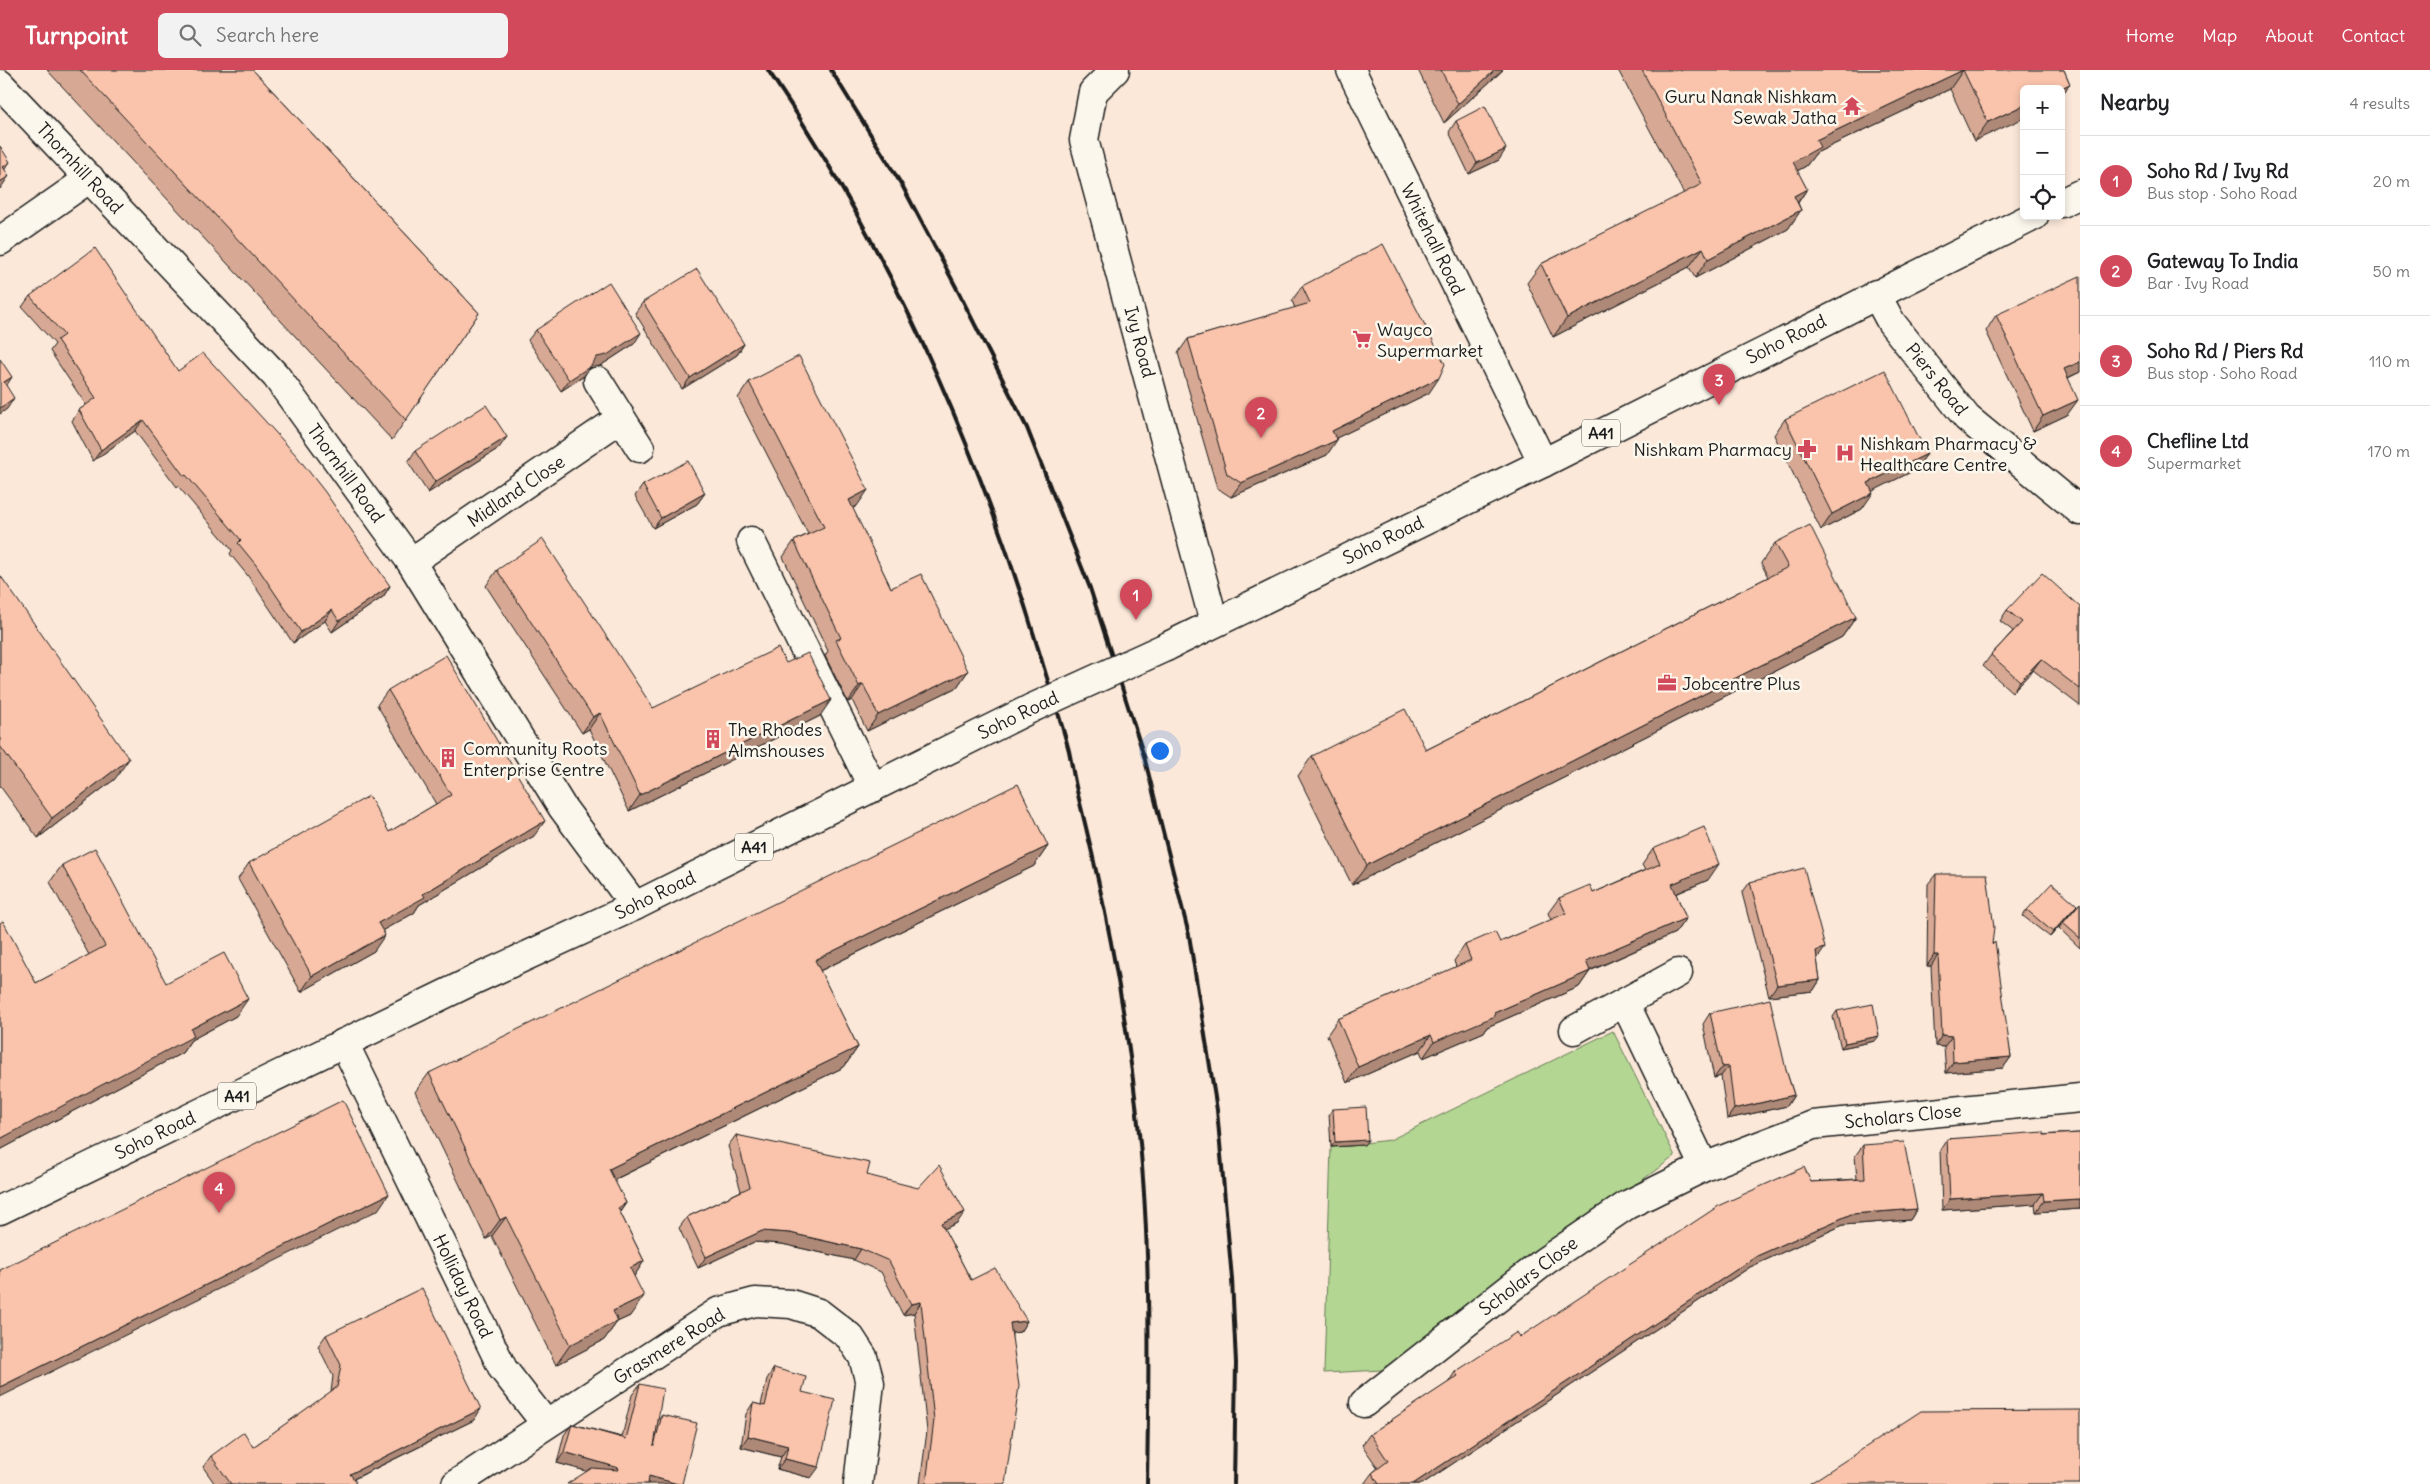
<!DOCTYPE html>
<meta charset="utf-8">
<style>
:root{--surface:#fff;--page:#f2f2f2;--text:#202124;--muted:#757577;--line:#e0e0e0;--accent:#d1495b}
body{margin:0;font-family:Delius,sans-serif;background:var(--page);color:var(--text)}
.controls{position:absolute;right:15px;top:15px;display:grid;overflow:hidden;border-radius:8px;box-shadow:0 2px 8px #0003}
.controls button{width:45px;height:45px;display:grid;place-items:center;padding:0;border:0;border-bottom:1px solid var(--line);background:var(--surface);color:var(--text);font:25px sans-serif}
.you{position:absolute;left:1159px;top:680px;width:18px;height:18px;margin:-12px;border:4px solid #fff;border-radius:50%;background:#1a73e8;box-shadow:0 0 0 8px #1a73e833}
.badge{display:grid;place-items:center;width:32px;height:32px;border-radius:50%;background:var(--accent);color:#fff;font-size:16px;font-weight:700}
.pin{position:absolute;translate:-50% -41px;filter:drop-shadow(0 1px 2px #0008)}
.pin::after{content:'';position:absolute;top:26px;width:18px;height:15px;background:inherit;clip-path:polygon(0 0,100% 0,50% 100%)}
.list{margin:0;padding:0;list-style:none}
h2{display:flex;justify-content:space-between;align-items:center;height:65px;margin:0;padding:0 20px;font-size:21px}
h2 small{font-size:16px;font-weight:400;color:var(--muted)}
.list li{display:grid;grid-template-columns:32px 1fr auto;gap:15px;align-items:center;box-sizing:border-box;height:90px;padding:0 20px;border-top:1px solid var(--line)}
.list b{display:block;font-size:19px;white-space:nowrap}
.list p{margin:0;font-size:16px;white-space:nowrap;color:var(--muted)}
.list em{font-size:16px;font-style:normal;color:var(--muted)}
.icon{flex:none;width:28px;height:28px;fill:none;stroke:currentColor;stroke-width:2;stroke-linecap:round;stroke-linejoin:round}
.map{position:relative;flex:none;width:2080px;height:1414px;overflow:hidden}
header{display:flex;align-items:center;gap:30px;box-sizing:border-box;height:70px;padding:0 25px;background:var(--accent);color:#fff}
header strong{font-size:24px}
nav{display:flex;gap:28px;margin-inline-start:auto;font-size:18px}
.search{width:350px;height:45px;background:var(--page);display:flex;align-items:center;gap:12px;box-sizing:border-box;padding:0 18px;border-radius:8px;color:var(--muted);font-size:19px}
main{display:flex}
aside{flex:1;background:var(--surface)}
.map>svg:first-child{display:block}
</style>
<header>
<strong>Turnpoint</strong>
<div class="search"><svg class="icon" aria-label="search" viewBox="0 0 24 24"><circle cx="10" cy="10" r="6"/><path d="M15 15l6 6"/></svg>Search here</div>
<nav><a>Home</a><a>Map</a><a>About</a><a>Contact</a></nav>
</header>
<main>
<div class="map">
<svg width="2080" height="1414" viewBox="0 0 2080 1414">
<rect width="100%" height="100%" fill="#fbe8d9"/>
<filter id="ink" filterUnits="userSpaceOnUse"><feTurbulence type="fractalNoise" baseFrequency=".02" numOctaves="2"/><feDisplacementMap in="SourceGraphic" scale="10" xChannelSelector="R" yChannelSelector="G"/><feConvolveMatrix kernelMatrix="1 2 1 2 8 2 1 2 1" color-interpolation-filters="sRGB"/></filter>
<g filter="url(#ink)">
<path fill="#b3d792" stroke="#687a57" d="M1613 961 1675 1086 1383 1300 1324 1303 1331 1077 1390 1070Z"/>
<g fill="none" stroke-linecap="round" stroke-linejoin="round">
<g stroke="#1c1c1c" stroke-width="31">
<g id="minor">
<path d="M1115 0 1093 22 1084 70 1214 552"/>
<path d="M1351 0 1543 393"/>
<path d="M0 14 276 306 411 492 562 737 635 836"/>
<path d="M0 171 90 108"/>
<path d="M1876 224 1891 252 1967 348 2080 441"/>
<path d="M598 311 640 378"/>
<path d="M751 471 873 718"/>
<path d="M411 492 621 348"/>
<path d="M1625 933 1704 1097"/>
<path d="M1574 960 1678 903"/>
<path d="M344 973 503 1299 546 1354"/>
<path d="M1364 1333 1545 1191 1627 1135 1704 1097 1813 1055 2080 1028"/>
<path d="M456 1414 718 1242 755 1232 791 1234 819 1243 850 1267 863 1287 870 1313 858 1414"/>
</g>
</g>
<g stroke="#1c1c1c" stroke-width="31">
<g id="trunk">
<path d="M2061 133 2080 124"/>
<path d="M1166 577 1543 393 2034 146"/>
<path d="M0 1140 474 910 635 836 1032 638"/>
</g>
</g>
<use href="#minor" stroke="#fbf7ec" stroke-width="28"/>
<use href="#trunk" stroke="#fbf7ec" stroke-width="28"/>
<g stroke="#1c1c1c" stroke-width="4">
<path d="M768 0C890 179 979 380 1041 588 1050 619 1061 650 1069 681 1072 695 1074 710 1078 725 1106 836 1128 949 1139 1063 1151 1180 1149 1297 1147 1414"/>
<path d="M831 0 903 117 956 217 1027 358 1090 518 1144 686 1189 865 1217 1040 1232 1209 1236 1293 1234 1414"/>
</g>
<g stroke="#1c1c1c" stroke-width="31" stroke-linecap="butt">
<path id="trunk-bridge" d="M1032 638 1166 577"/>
</g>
<use href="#trunk-bridge" stroke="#fbf7ec" stroke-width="28"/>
</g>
<g fill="#d7a994" stroke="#1c1c1c">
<path d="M47 0H253L479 243 392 370Z"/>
<path d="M1418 0H1503L1444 53Z"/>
<path d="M1618 0H2064L2070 14 2061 26V19L1974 71 1950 19 1816 83 1806 96 1797 101 1807 119 1798 133 1801 140 1788 159 1695 208 1689 197 1553 267 1527 213 1541 194 1684 124Z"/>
<path d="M1456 51 1499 90 1469 104 1449 62Z"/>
<path d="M1302 216 1429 323 1336 368 1327 385 1231 427 1217 418 1178 283 1188 269 1295 238 1292 231Z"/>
<path d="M30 226 178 301 390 516 383 527 332 562 325 551 293 573 248 506 230 484 232 480 178 416 177 417 135 361 93 391 72 351 79 340 86 335 50 281 55 274 22 237Z"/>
<path d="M643 232 744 274 737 285 682 319 635 243Z"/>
<path d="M1996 245 2080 302 2068 308 2067 345 2033 361 1986 261Z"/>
<path d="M536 260 634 274 600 296 589 298 584 306 561 321 528 270Z"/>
<path d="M749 312 857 436 852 438 891 518 968 601 957 617 867 661 852 630 848 632 825 586 828 581 783 487 794 471 808 464 738 328Z"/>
<path d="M1785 349 1927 384 1915 400 1872 421 1862 439 1821 460 1774 365Z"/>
<path d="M499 378 428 423 408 392 415 381Z"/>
<path d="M643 415 705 423 697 434 653 458 635 426Z"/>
<path d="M1775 473 1856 547 1842 567 1352 815 1298 706 1312 686 1426 680 1768 507 1761 493Z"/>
<path d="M497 500 653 638 786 593 820 646 629 741 589 659 582 663 486 516Z"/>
<path d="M0 505 115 709 38 768 0 716Z"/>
<path d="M2080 537V636L2033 600 2012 622 1983 596 1991 585 2013 561 2000 551 2007 540Z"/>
<path d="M388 620 534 766 419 835 414 843 383 860 374 881 301 922 238 809 249 793 389 762 436 734 377 635Z"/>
<path d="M1048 776 1034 796 820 901 858 977 844 997 614 1110 626 1133 620 1142 644 1191 634 1206 630 1246 617 1252 604 1270 556 1295 492 1166 486 1169 415 1022 429 1003Z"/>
<path d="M1653 779 1708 810 1676 824 1686 848 1675 863 1590 901 1579 917 1487 957 1484 962 1423 988 1420 981 1347 1013 1327 965 1338 949 1456 897 1454 891 1465 875 1500 872 1551 850 1548 843 1559 828 1593 823 1645 800 1642 795Z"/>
<path d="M62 795 166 913 236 946 191 970 182 983 0 1080V853L36 913 89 885 50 812Z"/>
<path d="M1936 804 1992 874 2011 987 2003 998 1946 1003 1944 977 1935 976 1931 896H1927L1928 814Z"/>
<path d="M1750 812 1817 889 1820 910 1813 921 1769 926 1742 823Z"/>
<path d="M2080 833V878L2059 858Z"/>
<path d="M2077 835 2050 867 2023 846 2027 840Z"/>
<path d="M1837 941 1875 971 1841 978 1833 947Z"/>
<path d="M1710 943 1786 1000 1794 1025 1787 1036 1727 1049 1721 1006 1714 1008 1703 954Z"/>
<path d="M1333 1039 1368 1070 1364 1075 1331 1077 1329 1044Z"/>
<path d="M2080 1063V1139L2036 1142 2035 1134 1942 1140 1940 1080 1947 1069Z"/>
<path d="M736 1065 867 1105 957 1153 944 1159 971 1210 1027 1251 1020 1262 1012 1263 1005 1414H920L927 1361 914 1243 903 1245 881 1202 854 1190 782 1174 754 1172 698 1198 679 1158 687 1147 741 1121 728 1076Z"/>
<path d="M1863 1075 1917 1139 1910 1150 1843 1155 1750 1197 1422 1414H1364L1372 1403 1378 1398 1362 1375 1370 1364 1448 1313 1455 1302 1520 1267 1811 1112 1857 1109 1855 1086Z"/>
<path d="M326 1265 474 1350 354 1409V1414H215L203 1397 211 1386 253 1377 331 1322 333 1306 318 1276Z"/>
<path d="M774 1298 802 1322 811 1408 777 1399 781 1387 741 1377 746 1344 753 1333 761 1335 767 1309Z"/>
<path d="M640 1314 658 1351 662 1345 682 1414 586 1401 557 1393 564 1365 572 1354 622 1367 632 1325Z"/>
</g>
<g fill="#af8978" stroke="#1c1c1c">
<path d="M1495 0H1503L1444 53 1458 34Z"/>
<path d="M1963 0 1950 19 1816 83 1806 96 1779 111 1793 92 1816 70Z"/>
<path d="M2070 14 2061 26V19H2059Z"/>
<path d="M2024 35V48L1974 71 1988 52Z"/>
<path d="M1506 79 1499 90 1469 104 1477 93Z"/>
<path d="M10 92 0 106 3 97Z"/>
<path d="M9 106 0 119V112Z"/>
<path d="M1807 119 1794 138V126Z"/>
<path d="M1801 140 1788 159 1695 208 1708 189Z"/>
<path d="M1703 178 1689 197 1553 267 1567 248Z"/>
<path d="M641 263 634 274 600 296 589 298 584 306 561 321 569 310 597 287Z"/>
<path d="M744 274 737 285 682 319 690 308Z"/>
<path d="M2080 292V302L2054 314 2064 299Z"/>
<path d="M12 307 5 318 4 312Z"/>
<path d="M1439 308 1429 323 1322 375 1332 361Z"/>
<path d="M14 328 7 339 0 344V338Z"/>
<path d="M2078 330 2067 345 2033 361 2043 346Z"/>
<path d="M143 350 135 361 93 391 101 380Z"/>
<path d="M507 367 499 378 428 423 435 412Z"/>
<path d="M1337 370 1327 385 1231 427 1241 413Z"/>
<path d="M1927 384 1915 400 1857 429 1868 413Z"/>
<path d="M868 420 857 436 837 446 849 430Z"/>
<path d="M705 423 697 434 653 458 661 448Z"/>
<path d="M1873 423 1862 439 1821 460 1832 444Z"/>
<path d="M390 516 383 527 332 562 339 551Z"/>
<path d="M332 540 325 551 293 573 301 562Z"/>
<path d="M1856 547 1842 567 1352 815 1367 795Z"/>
<path d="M2041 589 2033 600 2012 622 2020 611Z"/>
<path d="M968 601 957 617 867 661 878 645Z"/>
<path d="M863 614 852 630 848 632 859 616Z"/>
<path d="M831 630 820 646 629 741 640 725Z"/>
<path d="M600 643 589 659 582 663 593 647Z"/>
<path d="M129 689 115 709 38 768 52 748Z"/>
<path d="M545 751 534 766 419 835 414 843 367 869 378 853 423 824Z"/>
<path d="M1048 776 1034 796 801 910 815 890Z"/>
<path d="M1719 794 1708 810 1661 830 1672 814Z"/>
<path d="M2077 835 2073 840 2050 867 2053 862Z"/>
<path d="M1686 848 1675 863 1575 907 1586 891Z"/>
<path d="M385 865 374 881 301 922 312 906Z"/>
<path d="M1825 878 1817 889 1816 881Z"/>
<path d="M1934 885H1938L1931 896H1927Z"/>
<path d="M1590 901 1579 917 1487 957 1484 962 1423 988 1434 972 1494 943Z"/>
<path d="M1820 910 1813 921 1769 926 1777 915Z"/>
<path d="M248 929 236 946 191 970 182 983 0 1080V1069L191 959Z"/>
<path d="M1431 965 1420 981 1347 1013 1358 997Z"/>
<path d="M1942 965 1952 966 1944 977 1935 976Z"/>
<path d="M1879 966 1875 971 1841 978 1845 973Z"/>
<path d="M858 977 844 997 595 1119 609 1099Z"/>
<path d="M2011 987 2003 998 1946 1003 1953 992Z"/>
<path d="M1729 996 1721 1006 1714 1008 1722 997Z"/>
<path d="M1794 1025 1787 1036 1727 1049 1734 1039Z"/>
<path d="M1368 1070 1364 1075 1331 1077 1335 1072Z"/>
<path d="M2043 1123 2035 1134 1942 1140 1950 1129Z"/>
<path d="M389 1124 378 1140 0 1327V1317Z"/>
<path d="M2080 1129V1139L2036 1142 2044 1131Z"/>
<path d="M626 1133 612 1153 618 1138Z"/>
<path d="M1917 1139 1910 1150 1843 1155 1750 1197 1422 1414H1413L1757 1186 1851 1144Z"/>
<path d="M965 1142 957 1153 933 1164 941 1153Z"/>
<path d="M506 1147 492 1166 486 1169 500 1150Z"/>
<path d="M762 1161 790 1163 861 1179 854 1190 782 1174 754 1172 698 1198 706 1187Z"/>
<path d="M644 1191 631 1211 630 1198Z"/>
<path d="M644 1226 630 1246 617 1252 604 1270 556 1295 570 1275 613 1241Z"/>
<path d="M921 1232 914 1243 903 1245 911 1234Z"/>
<path d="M1027 1251 1020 1262 1003 1264 1010 1253Z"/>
<path d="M481 1339 474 1350 343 1414 350 1404Z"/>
<path d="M748 1366 788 1376 781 1387 741 1377Z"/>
<path d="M564 1382 619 1398 611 1408 557 1393Z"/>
<path d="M785 1389 819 1397 811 1408 777 1399Z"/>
<path d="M649 1406 678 1414H644Z"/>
</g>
<g fill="#fac4ac" stroke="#1c1c1c">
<path d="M80 0H253L479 243 406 350Z"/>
<path d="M1441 0H1495L1458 34Z"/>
<path d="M1642 0H2064L2070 14 2059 19H2024V35L1988 52 1963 0 1816 70 1820 77 1793 92 1807 119 1794 126 1801 140 1708 189 1703 178 1567 248 1541 194 1702 114Z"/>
<path d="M1485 36 1506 79 1477 93 1456 51Z"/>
<path d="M0 76 10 92 3 97 9 106 0 112Z"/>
<path d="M1383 174 1445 294 1439 308 1332 361 1337 370 1241 413 1227 404 1188 269 1310 233 1302 216Z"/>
<path d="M95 178 178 301 203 283 296 385 325 422 390 516 339 551 332 540 301 562 256 495 238 473 241 470 186 405 184 406 143 350 101 380 79 340 96 328 57 270 64 265 30 226Z"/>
<path d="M697 199 744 274 690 308 643 232Z"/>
<path d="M2080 206V292L2064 299 2078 330 2043 346 1996 245Z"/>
<path d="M609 212 641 263 607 285 597 287 591 296 569 310 536 260Z"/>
<path d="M799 286 868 420 849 430 891 518 921 504 968 601 878 645 863 614 859 616 836 570 841 568 794 471 824 457 749 312Z"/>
<path d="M0 289 12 307 4 312 14 328 0 338Z"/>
<path d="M1885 300 1927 384 1868 413 1873 423 1832 444 1785 349Z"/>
<path d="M486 335 507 367 435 412 415 381Z"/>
<path d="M688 391 705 423 661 448 643 415Z"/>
<path d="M1810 455 1856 547 1367 795 1312 686 1405 639 1426 680 1788 497 1775 473Z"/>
<path d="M543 469 653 638 778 578 786 593 808 583 831 630 640 725 600 643 593 647 497 500Z"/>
<path d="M2042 503 2080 537V619L2041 589 2020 611 1991 585 2022 552 2007 540Z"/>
<path d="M0 505 129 689 52 748 0 676Z"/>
<path d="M446 585 545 751 423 824 425 827 378 853 385 865 312 906 249 793 369 726 389 762 451 725 388 620Z"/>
<path d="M1018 714 1048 776 815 890 858 977 609 1099 626 1133 618 1138 644 1191 630 1198 644 1226 613 1241 618 1251 570 1275 506 1147 500 1150 429 1003Z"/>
<path d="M1704 757 1719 794 1672 814 1686 848 1586 891 1590 901 1494 943 1495 946 1434 972 1431 965 1358 997 1338 949 1471 890 1465 875 1495 862 1500 872 1566 843 1559 828 1590 815 1593 823 1660 794 1653 779Z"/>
<path d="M95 778 166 913 224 883 248 929 191 959 194 966 0 1069V853L3 851 36 913 105 876 62 795Z"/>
<path d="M1804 798 1825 878 1816 881 1820 910 1777 915 1750 812Z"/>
<path d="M1936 804H1987L1994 858 1992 874 1995 871 2011 987 1953 992 1952 966 1942 965 1938 885H1934Z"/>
<path d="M2052 813 2077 835 2053 862 2027 840Z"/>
<path d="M2080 833V868L2063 853Z"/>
<path d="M1770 929 1786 1000 1794 1025 1734 1039 1729 996 1722 997 1710 943Z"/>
<path d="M1873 934 1879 966 1845 973 1837 941Z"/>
<path d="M343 1030 389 1124 0 1317V1200Z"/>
<path d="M1366 1037 1368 1070 1335 1072 1333 1039Z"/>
<path d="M2044 1062V1065L2080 1063V1129L2044 1131 2043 1123 1950 1129 1947 1069Z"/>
<path d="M736 1065 870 1093 867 1105 918 1118 939 1095 965 1142 941 1153 971 1210 995 1198 1027 1251 1010 1253 1019 1316 1005 1414H926L934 1350 921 1232 911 1234 889 1191 861 1179 790 1163 762 1161 706 1187 687 1147 750 1117Z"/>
<path d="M1904 1072 1917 1139 1851 1144 1757 1186 1413 1414H1379L1372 1403 1388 1391 1370 1364 1458 1306 1455 1302 1517 1262 1520 1267 1720 1135 1804 1097 1811 1112 1865 1109 1863 1075Z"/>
<path d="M422 1218 481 1339 350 1404 356 1412 353 1414H231L211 1386 244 1362 253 1377 337 1317 341 1295 326 1265Z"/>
<path d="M774 1298 806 1307 802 1322 835 1330 819 1397 785 1389 788 1376 748 1366 753 1333 765 1336Z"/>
<path d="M640 1314 663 1319 654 1376 662 1345 697 1353 682 1414H678L649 1406 648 1414H567L592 1398 618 1400 619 1398 564 1382 572 1354 626 1369Z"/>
<path d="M2080 1340V1414H1809L1921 1341Z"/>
</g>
</g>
<defs>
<g id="temple-bare" transform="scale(1.5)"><path d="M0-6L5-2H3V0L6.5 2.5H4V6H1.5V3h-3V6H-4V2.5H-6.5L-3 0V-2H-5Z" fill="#d1495b" stroke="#fbf7ec" stroke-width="2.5" paint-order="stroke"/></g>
<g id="supermarket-bare" transform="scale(1.5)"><path d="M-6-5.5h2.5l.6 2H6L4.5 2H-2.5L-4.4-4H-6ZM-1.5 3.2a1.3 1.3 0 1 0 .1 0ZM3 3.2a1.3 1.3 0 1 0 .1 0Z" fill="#d1495b" stroke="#fbf7ec" stroke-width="2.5" paint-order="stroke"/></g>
<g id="pharmacy-bare" transform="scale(1.5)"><path d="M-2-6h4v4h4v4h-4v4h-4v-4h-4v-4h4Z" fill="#d1495b" stroke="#fbf7ec" stroke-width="2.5" paint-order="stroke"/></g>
<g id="hospital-bare" transform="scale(1.5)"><path d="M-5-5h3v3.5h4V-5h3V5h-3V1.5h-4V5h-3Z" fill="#d1495b" stroke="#fbf7ec" stroke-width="2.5" paint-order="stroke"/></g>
<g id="office-bare" transform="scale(1.5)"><path d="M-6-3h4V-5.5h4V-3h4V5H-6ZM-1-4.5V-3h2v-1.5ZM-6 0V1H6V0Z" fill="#d1495b" stroke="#fbf7ec" stroke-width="2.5" paint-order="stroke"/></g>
<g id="building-bare" transform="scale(1.5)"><path d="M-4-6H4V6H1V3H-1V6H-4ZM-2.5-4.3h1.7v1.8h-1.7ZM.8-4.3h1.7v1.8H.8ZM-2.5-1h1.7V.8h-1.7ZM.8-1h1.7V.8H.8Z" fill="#d1495b" stroke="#fbf7ec" stroke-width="2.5" paint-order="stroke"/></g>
</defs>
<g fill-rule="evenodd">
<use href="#temple-bare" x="1852" y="36"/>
<use href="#supermarket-bare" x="1362" y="269"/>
<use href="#pharmacy-bare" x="1807" y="379"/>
<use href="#hospital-bare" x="1845" y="383"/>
<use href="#office-bare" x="1667" y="613"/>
<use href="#building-bare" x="713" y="669"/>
<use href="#building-bare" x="448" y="688"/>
</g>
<g text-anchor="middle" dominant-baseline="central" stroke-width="5" stroke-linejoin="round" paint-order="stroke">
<g fill="#fbf7ec" stroke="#5f5e5a" stroke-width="1">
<rect x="1582" y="349.5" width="38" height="27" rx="4"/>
<rect x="735" y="763.5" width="38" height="27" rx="4"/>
<rect x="218" y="1012.5" width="38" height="27" rx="4"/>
</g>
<g font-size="16" font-weight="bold" fill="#1c1c1c">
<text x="1601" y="363">A41</text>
<text x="754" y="777">A41</text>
<text x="237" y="1026">A41</text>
</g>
<g font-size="18" fill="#1c1c1c" stroke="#fbf7ec" text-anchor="start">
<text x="1837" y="26" text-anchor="end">Guru Nanak Nishkam<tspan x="1837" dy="21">Sewak Jatha</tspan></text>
<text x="1377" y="259">Wayco<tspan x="1377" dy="21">Supermarket</tspan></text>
<text x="1860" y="373">Nishkam Pharmacy &amp;<tspan x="1860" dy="21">Healthcare Centre</tspan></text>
<text x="1792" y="379" text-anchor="end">Nishkam Pharmacy</text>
<text x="1682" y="613">Jobcentre Plus</text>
<text x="728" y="659">The Rhodes<tspan x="728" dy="21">Almshouses</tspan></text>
<text x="463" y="678">Community Roots<tspan x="463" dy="21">Enterprise Centre</tspan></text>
</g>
<g font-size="18" fill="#1c1c1c" stroke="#fbf7ec">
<text transform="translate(80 98) rotate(47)">Thornhill Road</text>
<text transform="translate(1433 169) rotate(64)">Whitehall Road</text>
<text transform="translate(1786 269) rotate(-27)">Soho Road</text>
<text transform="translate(1140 272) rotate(75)">Ivy Road</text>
<text transform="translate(1937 309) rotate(51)">Piers Road</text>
<text transform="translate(346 403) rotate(54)">Thornhill Road</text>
<text transform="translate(516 421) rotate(-34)">Midland Close</text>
<text transform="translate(1383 470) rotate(-26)">Soho Road</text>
<text transform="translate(1018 645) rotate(-26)">Soho Road</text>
<text transform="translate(655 825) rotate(-26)">Soho Road</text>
<text transform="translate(1903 1046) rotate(-6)">Scholars Close</text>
<text transform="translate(155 1065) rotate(-26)">Soho Road</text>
<text transform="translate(1528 1206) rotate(-37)">Scholars Close</text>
<text transform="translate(463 1216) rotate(64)">Holliday Road</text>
<text transform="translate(669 1276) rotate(-32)">Grasmere Road</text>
</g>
</g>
</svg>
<div class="controls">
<button>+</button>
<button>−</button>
<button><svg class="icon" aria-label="locate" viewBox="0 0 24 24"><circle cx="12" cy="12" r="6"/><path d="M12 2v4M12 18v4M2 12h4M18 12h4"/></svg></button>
</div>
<div class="you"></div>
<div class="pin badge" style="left:1136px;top:550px">1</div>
<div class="pin badge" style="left:1261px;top:368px">2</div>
<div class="pin badge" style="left:1719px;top:335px">3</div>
<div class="pin badge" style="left:219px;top:1143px">4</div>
</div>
<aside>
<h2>Nearby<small>4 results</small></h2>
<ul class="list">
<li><span class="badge">1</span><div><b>Soho Rd / Ivy Rd</b><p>Bus stop · Soho Road</p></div><em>20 m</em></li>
<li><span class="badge">2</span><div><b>Gateway To India</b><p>Bar · Ivy Road</p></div><em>50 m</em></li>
<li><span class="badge">3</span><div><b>Soho Rd / Piers Rd</b><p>Bus stop · Soho Road</p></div><em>110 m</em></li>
<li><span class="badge">4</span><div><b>Chefline Ltd</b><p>Supermarket</p></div><em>170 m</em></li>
</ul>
</aside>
</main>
